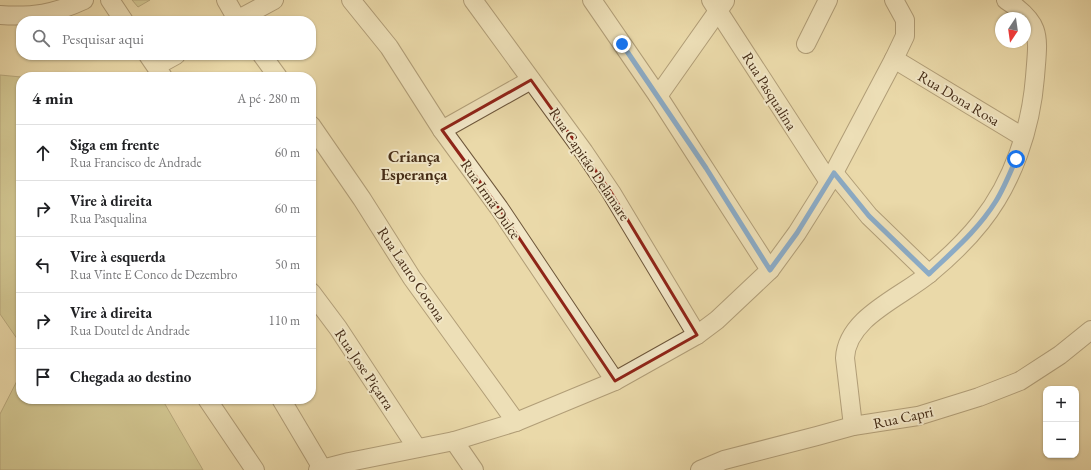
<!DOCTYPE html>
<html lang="pt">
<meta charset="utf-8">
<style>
:root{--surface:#fff;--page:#f6f6f6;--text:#202124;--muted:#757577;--line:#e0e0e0}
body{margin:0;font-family:"EB Garamond",serif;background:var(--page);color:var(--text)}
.controls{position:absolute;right:12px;bottom:12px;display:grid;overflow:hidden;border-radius:8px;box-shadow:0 1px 3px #0004}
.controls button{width:36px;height:36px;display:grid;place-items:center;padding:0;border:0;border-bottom:1px solid var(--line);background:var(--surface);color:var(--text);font:20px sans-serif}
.compass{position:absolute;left:995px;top:12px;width:36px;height:36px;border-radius:50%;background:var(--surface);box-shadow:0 1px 3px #0004;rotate:193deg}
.stop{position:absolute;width:12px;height:12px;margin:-9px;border:3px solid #1a73e8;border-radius:50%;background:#fff}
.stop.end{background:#1a73e8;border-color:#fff;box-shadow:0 1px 4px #0008}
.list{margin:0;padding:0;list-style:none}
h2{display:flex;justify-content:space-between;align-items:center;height:52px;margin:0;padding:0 16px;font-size:17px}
h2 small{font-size:13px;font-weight:400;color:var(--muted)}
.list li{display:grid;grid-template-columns:26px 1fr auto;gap:12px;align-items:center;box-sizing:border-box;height:56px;padding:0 16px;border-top:1px solid var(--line)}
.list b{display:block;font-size:15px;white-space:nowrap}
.list p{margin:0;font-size:13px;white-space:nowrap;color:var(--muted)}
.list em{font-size:13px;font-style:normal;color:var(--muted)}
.icon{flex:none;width:22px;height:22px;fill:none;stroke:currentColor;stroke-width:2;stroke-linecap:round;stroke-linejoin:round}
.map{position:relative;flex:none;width:1091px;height:470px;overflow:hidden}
.search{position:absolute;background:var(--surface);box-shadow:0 1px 3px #0004;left:16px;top:16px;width:300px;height:44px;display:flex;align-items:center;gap:10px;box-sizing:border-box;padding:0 14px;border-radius:16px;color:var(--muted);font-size:15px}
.panel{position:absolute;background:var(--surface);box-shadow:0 1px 3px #0004;left:16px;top:72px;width:300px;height:332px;border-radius:16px}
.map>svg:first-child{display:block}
</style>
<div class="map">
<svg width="1091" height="470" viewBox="0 0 1091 470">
<rect width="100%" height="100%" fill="#ead9a9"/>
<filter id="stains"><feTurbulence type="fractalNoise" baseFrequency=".005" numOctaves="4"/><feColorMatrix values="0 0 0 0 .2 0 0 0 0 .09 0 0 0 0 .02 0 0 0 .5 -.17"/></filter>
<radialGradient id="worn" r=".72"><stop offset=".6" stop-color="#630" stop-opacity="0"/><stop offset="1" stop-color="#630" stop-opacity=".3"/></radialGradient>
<g fill="#bfbc82" stroke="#82744c">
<path d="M132 0H150L138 7Z"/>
<path d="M0 75 21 77V399H162L203 470H0V414L19 377 20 343 0 314Z"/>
</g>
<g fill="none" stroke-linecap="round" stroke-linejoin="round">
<g stroke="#6e573b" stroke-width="20">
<g id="minor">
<path d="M110 0 124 21"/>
<path d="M226 0 238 21"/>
<path d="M351 0 389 47 442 130 499 208 615 381"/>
<path d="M473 0 584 152 611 192 697 335"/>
<path d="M592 0 658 96 770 270"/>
<path d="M711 0 829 182"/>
<path d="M0 15C33 17 54 14 84 0"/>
<path d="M235 21 274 0"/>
<path d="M806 44 828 0"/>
<path d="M148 55 163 77"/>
<path d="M262 55 278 77"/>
<path d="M894 59 1023 137"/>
<path d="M156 66 176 55"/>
<path d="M658 96 725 1"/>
<path d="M311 125 362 199 412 278 516 422"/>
<path d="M442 130 531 80"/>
<path d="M834 173 869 216 929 274"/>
<path d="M311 292 338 328 417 448"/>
<path d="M207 399 255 470"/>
<path d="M281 399 322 468"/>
<path d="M853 426 845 358C847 317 902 297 930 273 948 258 966 241 981 222 1013 182 1031 128 1035 77 1038 37 1043 24 1006 0"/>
<path d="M454 441 474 470"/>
<path d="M318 470 349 462 454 441 516 422 615 381 697 335 717 320 770 270 797 233 829 182 894 59 905 36V20L894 0"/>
<path d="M700 470 724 460 817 436 853 426 918 416 979 397 1020 381 1060 355 1091 330"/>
</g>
</g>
<use href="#minor" stroke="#f1e6c7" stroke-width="18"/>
</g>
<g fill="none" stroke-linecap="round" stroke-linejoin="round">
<path stroke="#1a73e8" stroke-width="5" d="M622 44 706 168 770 270 797 233 834 173 869 216 929 274C953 251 978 230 996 201 1004 188 1010 173 1016 159"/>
</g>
<path d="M0 0H1091V470H0ZM531 80 611 192 697 335 615 381 499 208 442 130Z" fill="#ead9a9" fill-opacity=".55" fill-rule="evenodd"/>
<path fill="none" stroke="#8f2418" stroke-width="3" stroke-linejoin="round" d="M531 80 611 192 697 335 615 381 499 208 442 130Z"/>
<g text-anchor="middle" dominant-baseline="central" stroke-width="4" stroke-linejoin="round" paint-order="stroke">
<g font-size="15" fill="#452c16" stroke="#f1e6c7">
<text transform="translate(770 91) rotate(58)">Rua Pasqualina</text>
<text transform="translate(959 98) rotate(31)">Rua Dona Rosa</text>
<text transform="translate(590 164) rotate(56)">Rua Capitão Delamare</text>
<text transform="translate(491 199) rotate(55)">Rua Irmã Dulce</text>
<text transform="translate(412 274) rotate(56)">Rua Lauro Corona</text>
<text transform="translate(365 369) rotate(56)">Rua Jose Piçarra</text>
<text transform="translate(903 417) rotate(-12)">Rua Capri</text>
</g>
<g font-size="16" font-weight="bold" fill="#452c16" stroke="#f1e6c7">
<text x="414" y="156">Criança<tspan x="414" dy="18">Esperança</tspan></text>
</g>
</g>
<rect width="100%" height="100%" filter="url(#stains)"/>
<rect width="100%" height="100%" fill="url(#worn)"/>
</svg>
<div class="controls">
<button>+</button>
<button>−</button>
</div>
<svg class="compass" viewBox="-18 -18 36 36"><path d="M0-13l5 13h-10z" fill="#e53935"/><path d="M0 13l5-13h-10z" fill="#757577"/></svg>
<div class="stop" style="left:1016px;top:159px"></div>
<div class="stop end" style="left:622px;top:44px"></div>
<div class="search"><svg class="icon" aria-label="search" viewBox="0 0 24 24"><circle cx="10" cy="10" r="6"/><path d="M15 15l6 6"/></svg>Pesquisar aqui</div>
<section class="panel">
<h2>4 min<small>A pé · 280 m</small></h2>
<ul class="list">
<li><svg class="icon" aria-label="ahead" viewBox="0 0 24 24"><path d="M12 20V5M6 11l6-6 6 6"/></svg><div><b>Siga em frente</b><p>Rua Francisco de Andrade</p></div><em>60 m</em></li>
<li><svg class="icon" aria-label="right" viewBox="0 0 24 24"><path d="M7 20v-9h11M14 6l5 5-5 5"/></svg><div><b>Vire à direita</b><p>Rua Pasqualina</p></div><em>60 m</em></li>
<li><svg class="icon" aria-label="left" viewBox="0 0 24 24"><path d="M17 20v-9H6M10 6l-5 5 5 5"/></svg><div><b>Vire à esquerda</b><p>Rua Vinte E Conco de Dezembro</p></div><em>50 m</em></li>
<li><svg class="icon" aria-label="right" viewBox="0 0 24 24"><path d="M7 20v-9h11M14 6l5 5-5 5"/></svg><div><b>Vire à direita</b><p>Rua Doutel de Andrade</p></div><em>110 m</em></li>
<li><svg class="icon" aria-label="arrive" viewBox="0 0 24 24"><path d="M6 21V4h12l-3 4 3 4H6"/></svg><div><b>Chegada ao destino</b></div></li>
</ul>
</section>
</div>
